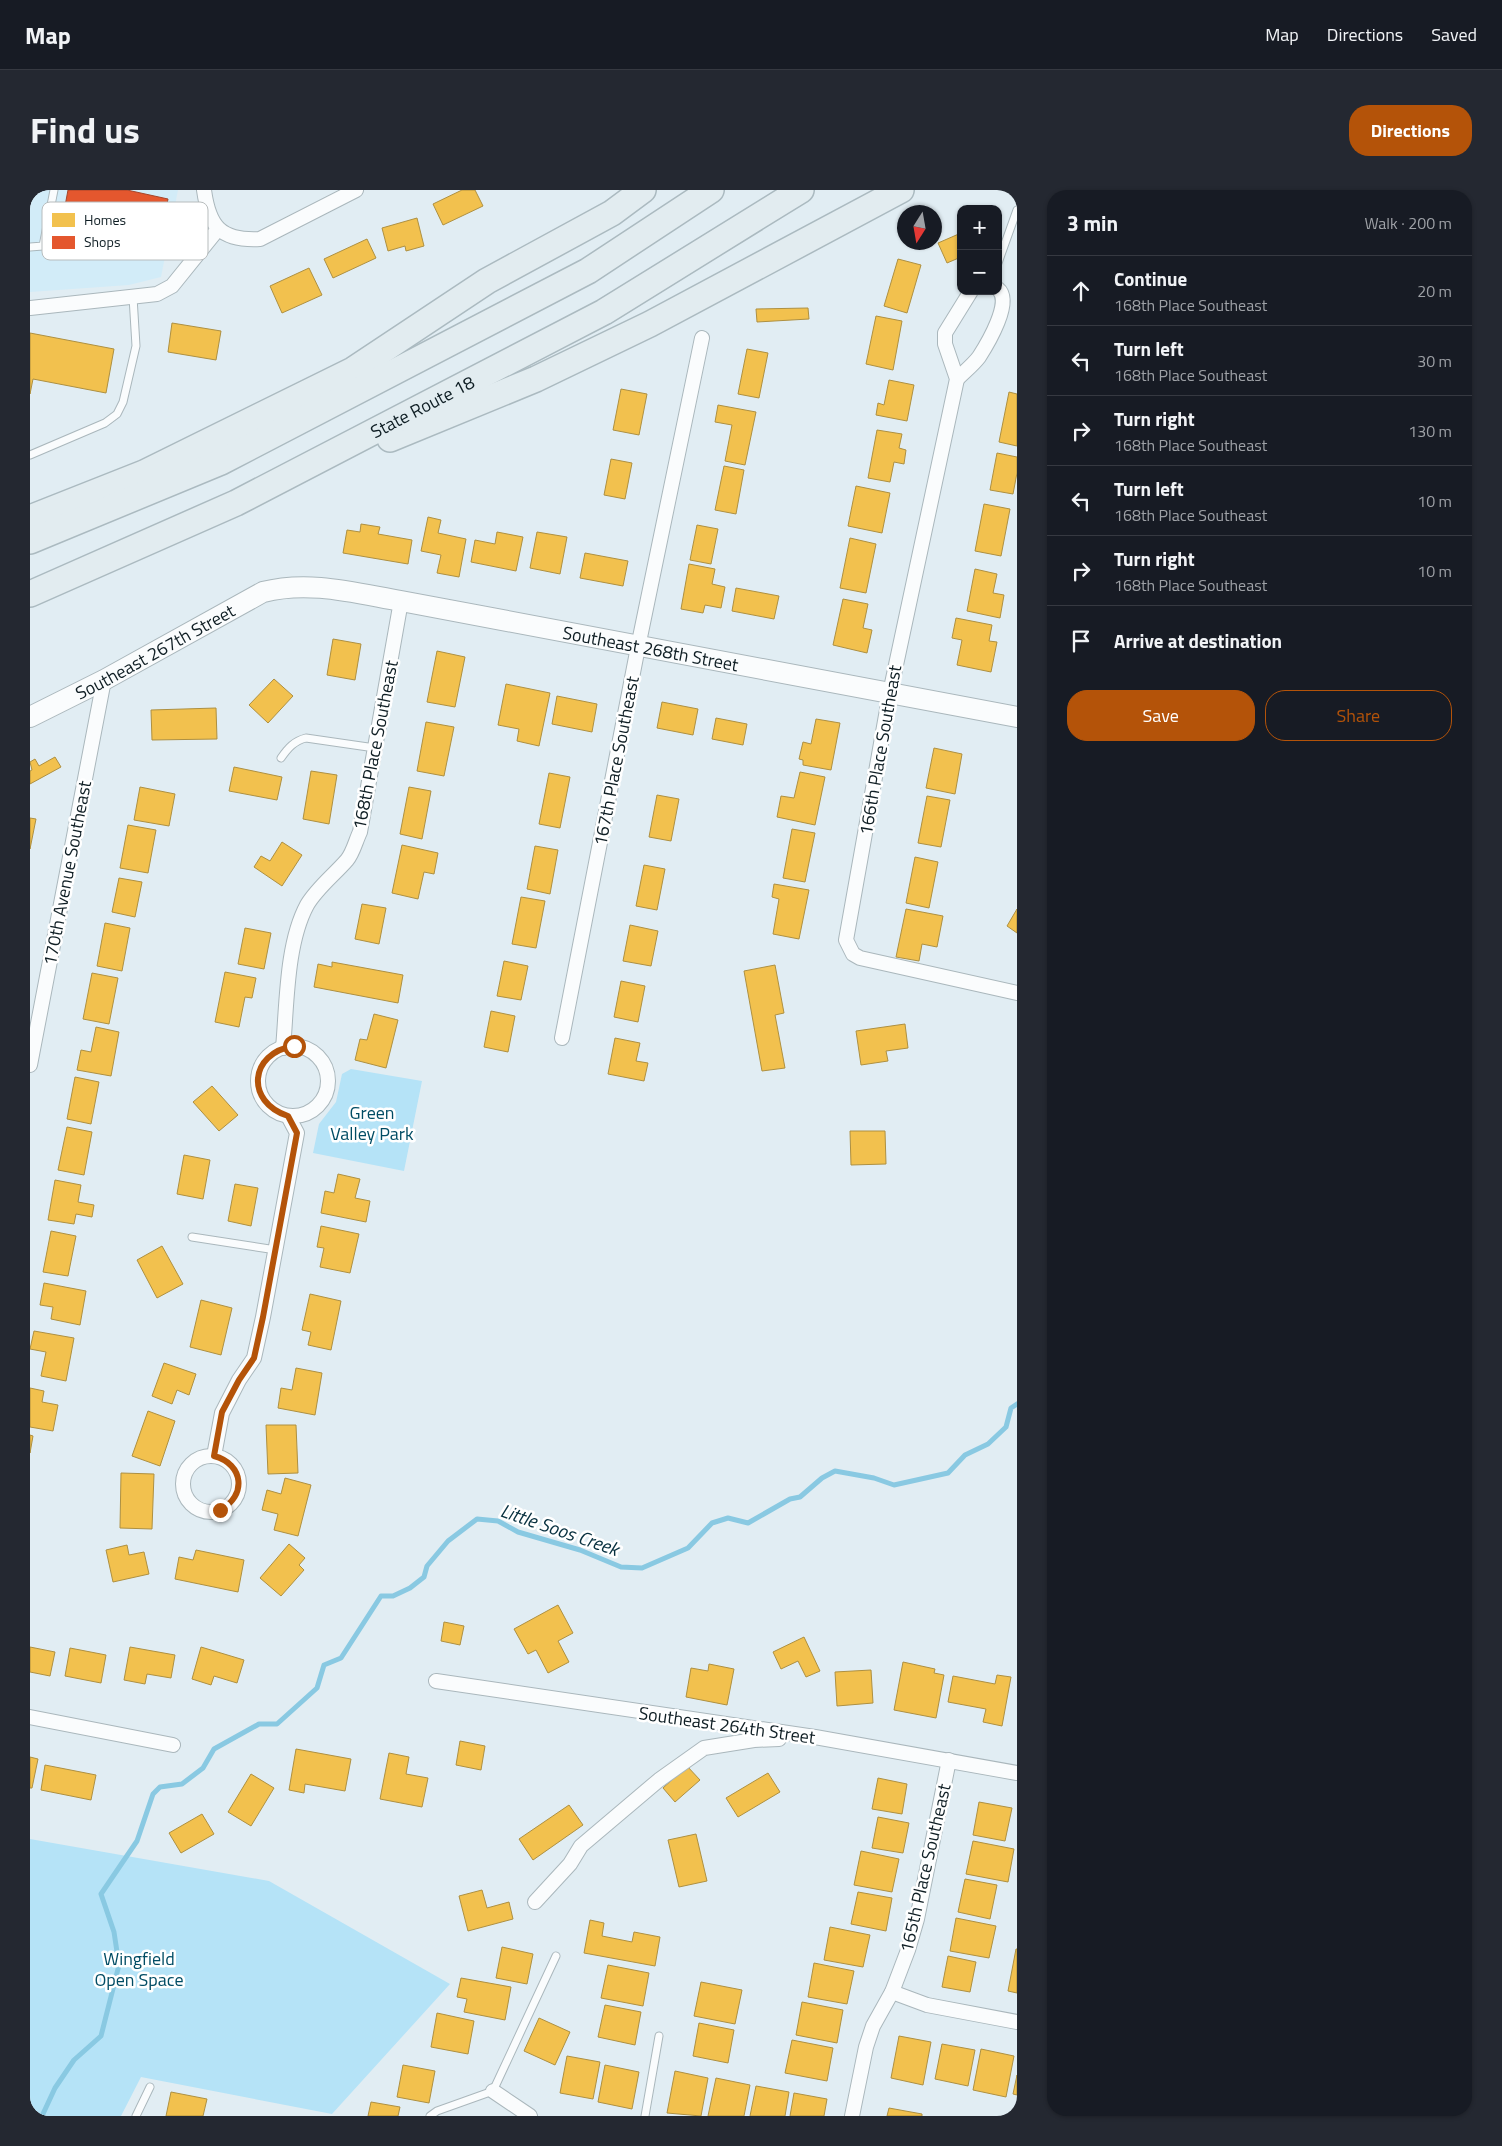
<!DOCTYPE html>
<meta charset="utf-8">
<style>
:root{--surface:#171b24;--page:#242831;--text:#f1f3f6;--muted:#9ea1a6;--line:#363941;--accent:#b45309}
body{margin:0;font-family:"Titillium Web",sans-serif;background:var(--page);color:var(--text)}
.controls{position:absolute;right:15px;top:15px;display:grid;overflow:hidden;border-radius:10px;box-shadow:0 1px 4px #0004}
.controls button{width:45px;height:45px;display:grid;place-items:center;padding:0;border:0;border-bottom:1px solid var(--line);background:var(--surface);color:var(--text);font:25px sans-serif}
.compass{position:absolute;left:867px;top:15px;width:45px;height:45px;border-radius:50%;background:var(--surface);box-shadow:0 1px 4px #0004;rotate:191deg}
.stop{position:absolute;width:15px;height:15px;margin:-11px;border:4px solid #b45309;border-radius:50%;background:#fff}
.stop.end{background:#b45309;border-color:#fff;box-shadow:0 1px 5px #0008}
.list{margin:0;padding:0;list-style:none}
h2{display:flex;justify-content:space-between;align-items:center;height:65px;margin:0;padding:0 20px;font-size:21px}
h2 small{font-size:16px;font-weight:400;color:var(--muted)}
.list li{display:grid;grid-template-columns:32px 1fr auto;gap:15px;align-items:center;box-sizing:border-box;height:70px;padding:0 20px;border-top:1px solid var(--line)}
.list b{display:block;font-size:19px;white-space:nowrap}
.list p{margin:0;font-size:16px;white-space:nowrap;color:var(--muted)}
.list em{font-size:16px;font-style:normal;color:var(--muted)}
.actions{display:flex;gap:10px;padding:15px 20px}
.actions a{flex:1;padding:11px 0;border:1px solid var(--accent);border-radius:20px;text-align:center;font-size:18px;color:var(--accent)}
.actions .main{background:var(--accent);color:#fff}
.icon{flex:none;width:28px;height:28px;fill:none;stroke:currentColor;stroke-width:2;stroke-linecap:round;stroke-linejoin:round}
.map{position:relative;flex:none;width:987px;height:1926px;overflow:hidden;border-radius:20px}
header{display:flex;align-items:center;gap:30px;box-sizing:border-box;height:70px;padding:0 25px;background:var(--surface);border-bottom:1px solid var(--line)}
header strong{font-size:24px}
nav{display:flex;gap:28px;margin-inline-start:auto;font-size:18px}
.intro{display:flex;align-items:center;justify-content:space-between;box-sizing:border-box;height:120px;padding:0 30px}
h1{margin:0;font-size:35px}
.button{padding:12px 22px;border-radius:20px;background:var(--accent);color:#fff;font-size:18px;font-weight:700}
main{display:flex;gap:30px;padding:0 30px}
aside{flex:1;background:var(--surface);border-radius:20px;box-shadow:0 1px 4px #0004}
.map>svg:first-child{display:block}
</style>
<header>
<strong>Map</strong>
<nav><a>Map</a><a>Directions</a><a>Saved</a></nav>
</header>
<div class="intro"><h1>Find us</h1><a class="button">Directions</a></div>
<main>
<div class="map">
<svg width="987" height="1926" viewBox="0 0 987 1926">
<rect width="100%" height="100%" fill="#e1edf3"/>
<path fill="#d2ecf8" d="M0 0H148L131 87 99 95 0 102Z"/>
<g fill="#b5e3f7">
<path d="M321 879 392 891 374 981 283 963 289 934 306 912 312 884Z"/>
<path d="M0 1649 239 1691 420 1794 302 1924 111 1887 91 1926H0Z"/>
</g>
<g fill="#f2c14e" stroke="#ae9041">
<path d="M432 0H445L453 16 413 35 403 14Z"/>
<path d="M387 28 394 56 376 61 375 56 358 61 352 38Z"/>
<path d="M931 43V67L917 73 908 53Z"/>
<path d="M337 49 346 68 303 88 294 69Z"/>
<path d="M868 69 891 75 877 123 854 116Z"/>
<path d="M279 78 292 105 252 123 240 96Z"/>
<path d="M778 118 779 129 727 132 726 119Z"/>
<path d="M846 126 872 131 863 180 836 174Z"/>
<path d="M142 133 191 141 186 170 138 162Z"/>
<path d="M0 143 84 159 76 203 3 189 0 204Z"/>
<path d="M717 159 738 163 729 208 708 204Z"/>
<path d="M859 190 884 195 877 231 846 225 848 213 854 215Z"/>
<path d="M591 199 617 204 609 245 583 240Z"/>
<path d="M979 202 987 204V256L969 252Z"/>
<path d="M688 215 726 222 715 275 695 271 702 235 685 232Z"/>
<path d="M847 240 872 244 869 258 876 260 874 274 864 272 860 292 838 288Z"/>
<path d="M967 263 987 267V283L983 304 960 300Z"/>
<path d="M581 269 602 273 595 309 574 305Z"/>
<path d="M694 276 714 280 706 324 685 320Z"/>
<path d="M826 296 860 303 852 343 818 336Z"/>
<path d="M954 314 980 319 971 366 945 361Z"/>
<path d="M398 327 411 330 408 343 436 349 429 387 407 383 411 365 391 361Z"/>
<path d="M331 334 350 337 348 344 382 350 378 374 313 363 317 340 330 342Z"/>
<path d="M667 335 688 339 681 374 660 370Z"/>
<path d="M467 342 493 347 486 381 441 372 445 350 465 354Z"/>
<path d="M507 342 537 347 530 384 500 378Z"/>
<path d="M820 348 846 354 836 403 810 398Z"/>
<path d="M555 363 598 371 593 396 550 388Z"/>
<path d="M659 374 685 379 682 394 695 397 691 418 675 415 673 423 651 419Z"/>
<path d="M945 379 967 384 963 403 974 405 970 428 937 421Z"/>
<path d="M706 398 749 406 744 429 702 421Z"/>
<path d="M813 409 838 414 833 438 842 440 837 463 803 455Z"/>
<path d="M926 428 962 435 959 451 967 452 961 482 927 475 932 450 922 448Z"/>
<path d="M303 449 331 454 325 490 297 485Z"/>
<path d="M407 461 435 467 425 517 397 512Z"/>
<path d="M244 489 263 506 238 533 219 515Z"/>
<path d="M476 494 520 503 509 556 487 551 489 539 468 535Z"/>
<path d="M527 506 567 514 562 542 522 534Z"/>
<path d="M632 512 668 519 663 545 627 538Z"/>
<path d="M186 518 187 549 122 550 121 520Z"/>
<path d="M686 528 717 534 713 555 682 549Z"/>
<path d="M786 529 810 533 801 580 773 575V570L769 569 773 552 781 554Z"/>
<path d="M396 532 424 537 414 586 387 581Z"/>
<path d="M904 558 932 564 925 604 896 598Z"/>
<path d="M25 567 31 577 0 594V581L2 580 0 572 5 569 9 576Z"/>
<path d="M204 577 252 587 247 610 199 601Z"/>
<path d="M281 581 307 585 299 634 273 629Z"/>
<path d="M770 582 795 587 785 635 747 627 751 606 764 608Z"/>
<path d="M519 583 540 587 530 638 509 634Z"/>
<path d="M110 597 145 604 139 636 104 630Z"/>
<path d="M379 597 401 601 392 649 370 644Z"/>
<path d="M627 605 649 609 641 651 619 647Z"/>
<path d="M897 606 920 610 911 657 888 653Z"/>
<path d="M0 628 6 629 0 659Z"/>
<path d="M98 635 126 640 118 683 90 678Z"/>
<path d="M762 639 785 643 775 692 753 688Z"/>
<path d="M252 652 272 665 252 696 224 677 231 666 240 671Z"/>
<path d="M372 655 408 663 404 684 394 682 388 709 362 703Z"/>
<path d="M505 656 528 660 520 704 497 699Z"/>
<path d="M885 667 908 672 899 718 876 713Z"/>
<path d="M614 675 635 679 627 720 606 716Z"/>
<path d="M89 688 112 692 105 727 82 722Z"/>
<path d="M744 694 779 700 769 749 743 744 749 709 742 707Z"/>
<path d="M491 707 515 711 506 758 482 754Z"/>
<path d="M332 714 356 718 349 754 325 749Z"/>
<path d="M876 719 913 726 907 757 892 754 889 771 866 767Z"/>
<path d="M987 719V743L977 736Z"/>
<path d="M75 733 100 738 92 781 67 776Z"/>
<path d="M600 735 628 741 621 776 593 771Z"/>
<path d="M215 738 241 743 234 779 208 774Z"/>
<path d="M474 771 498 776 491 810 467 806Z"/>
<path d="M302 772 373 785 368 813 284 797 288 774 302 777Z"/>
<path d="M745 775 754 823 745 825 755 878 732 881 714 781Z"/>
<path d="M195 782 226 788 222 808 215 807 209 837 185 832Z"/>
<path d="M62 783 88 788 79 834 53 829Z"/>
<path d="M591 791 615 796 608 832 584 827Z"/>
<path d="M461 821 485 826 478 862 454 857Z"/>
<path d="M344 824 368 830 356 878 325 870 330 849 337 850Z"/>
<path d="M875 834 878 858 856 861 858 871 831 875 826 841Z"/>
<path d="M66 837 89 842 81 886 47 880 51 860 61 862Z"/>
<path d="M585 848 610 853 606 871 618 873 614 891 578 884Z"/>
<path d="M45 887 69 892 61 934 37 929Z"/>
<path d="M182 896 208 925 189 941 163 912Z"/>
<path d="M37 937 62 942 54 985 28 980Z"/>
<path d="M820 941H855L856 974 821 975Z"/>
<path d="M154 965 180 970 173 1009 147 1004Z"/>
<path d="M308 984 330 989 325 1008 340 1011 336 1032 291 1023 295 1001 304 1003Z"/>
<path d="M25 990 51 995 48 1012 64 1015 62 1027 46 1024 44 1034 18 1030Z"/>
<path d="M205 994 228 998 221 1036 198 1031Z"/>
<path d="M291 1036 329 1044 320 1083 290 1077 294 1058 287 1057Z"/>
<path d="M21 1041 46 1046 38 1086 13 1082Z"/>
<path d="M132 1056 153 1094 127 1108 107 1070Z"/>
<path d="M14 1093 56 1101 50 1135 21 1129 23 1117 10 1115Z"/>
<path d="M280 1104 311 1111 301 1160 278 1155 281 1142 272 1140Z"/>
<path d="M171 1110 202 1118 191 1165 160 1157Z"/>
<path d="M4 1141 44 1148 36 1191 11 1186 16 1162 0 1159Z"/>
<path d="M134 1173 166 1184 159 1205 147 1200 142 1214 122 1206Z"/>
<path d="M266 1178 292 1183 285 1225 248 1218 251 1198 262 1200Z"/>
<path d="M0 1198 14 1201 12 1212 28 1215 23 1241 0 1237Z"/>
<path d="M118 1221 145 1231 130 1276 102 1266Z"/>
<path d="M236 1235H266L268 1283 238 1284Z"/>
<path d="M0 1245 3 1246 0 1263Z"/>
<path d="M91 1283 124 1284 122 1339 90 1338Z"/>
<path d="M255 1288 281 1295 268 1346 244 1340 248 1324 232 1320 237 1300 251 1304Z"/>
<path d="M259 1354 275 1368 269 1375 274 1380 251 1406 230 1388Z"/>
<path d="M97 1355 99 1365 114 1362 119 1384 83 1392 76 1360Z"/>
<path d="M166 1360 214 1370 208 1402 145 1389 149 1367 163 1370Z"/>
<path d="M528 1415 543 1443 528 1451 539 1472 518 1483 506 1460 498 1464 484 1439Z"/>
<path d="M414 1432 434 1436 430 1455 411 1451Z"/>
<path d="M774 1447 790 1481 776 1487 768 1471 751 1479 743 1462Z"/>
<path d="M0 1457 25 1462 20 1486 0 1482Z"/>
<path d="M100 1457 145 1465 141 1488 117 1484 115 1494 94 1490Z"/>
<path d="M171 1457 214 1470 207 1493 184 1486 181 1495 162 1489Z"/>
<path d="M40 1458 76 1465 71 1493 35 1486Z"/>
<path d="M873 1472 905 1479 904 1483 914 1485 906 1528 864 1520Z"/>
<path d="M679 1474 704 1479 697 1515 656 1507 661 1478 678 1481Z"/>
<path d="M841 1480 843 1513 807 1516 805 1482Z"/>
<path d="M967 1485 981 1487 972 1536 953 1532 956 1519 918 1512 923 1486 965 1494Z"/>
<path d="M430 1551 455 1556 451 1580 426 1575Z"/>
<path d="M266 1559 321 1569 315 1601 275 1594 274 1603 259 1600Z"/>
<path d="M359 1563 379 1567 376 1584 398 1588 392 1617 350 1609Z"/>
<path d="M0 1567 8 1569 2 1598H0Z"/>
<path d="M15 1575 66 1585 61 1610 11 1600Z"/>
<path d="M657 1576 670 1590 645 1612 633 1598Z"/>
<path d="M738 1583 750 1602 708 1627 696 1608Z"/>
<path d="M221 1584 244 1598 221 1636 198 1622Z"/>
<path d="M848 1588 877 1594 872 1624 842 1619Z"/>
<path d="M949 1612 982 1618 975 1651 943 1645Z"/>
<path d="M539 1615 553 1635 503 1670 489 1649Z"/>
<path d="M172 1624 184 1644 151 1663 139 1643Z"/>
<path d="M848 1627 879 1633 873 1663 842 1658Z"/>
<path d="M666 1644 677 1691 649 1697 638 1650Z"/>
<path d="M943 1651 984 1659 978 1692 936 1684Z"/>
<path d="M831 1661 869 1669 862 1702 824 1695Z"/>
<path d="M935 1689 967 1695 960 1729 928 1722Z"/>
<path d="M452 1700 457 1718 479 1712 483 1729 438 1741 429 1706Z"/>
<path d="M828 1702 862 1708 856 1741 821 1734Z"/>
<path d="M926 1728 966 1736 959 1768 920 1761Z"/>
<path d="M560 1730 574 1733 572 1746 602 1752 604 1742 630 1747 625 1776 554 1763Z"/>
<path d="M800 1737 840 1745 833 1777 794 1770Z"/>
<path d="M472 1757 503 1764 497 1794 466 1788Z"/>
<path d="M986 1759H987V1803L978 1801Z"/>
<path d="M918 1766 946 1772 940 1802 912 1797Z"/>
<path d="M784 1773 824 1781 817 1814 778 1807Z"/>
<path d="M578 1775 619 1783 613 1816 571 1808Z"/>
<path d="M431 1788 481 1797 475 1830 434 1822 437 1809 427 1807Z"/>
<path d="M671 1792 712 1800 705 1834 664 1826Z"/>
<path d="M772 1812 813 1820 807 1853 766 1845Z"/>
<path d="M575 1815 611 1822 605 1855 568 1847Z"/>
<path d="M407 1823 444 1831 438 1864 401 1857Z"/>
<path d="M509 1828 540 1842 525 1875 494 1861Z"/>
<path d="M669 1833 704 1840 698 1873 663 1866Z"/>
<path d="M869 1846 901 1852 893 1895 861 1888Z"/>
<path d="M762 1850 803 1858 797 1891 755 1883Z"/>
<path d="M912 1854 945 1860 938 1896 905 1889Z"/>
<path d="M951 1859 984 1866 976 1907 943 1900Z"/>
<path d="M537 1866 570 1872 563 1909 530 1903Z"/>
<path d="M373 1875 405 1881 399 1913 367 1907Z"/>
<path d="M575 1875 609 1882 602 1919 568 1912Z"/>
<path d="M645 1881 678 1888 671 1926 637 1923Z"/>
<path d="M987 1885V1905L983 1904Z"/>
<path d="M686 1888 720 1895 714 1926H678Z"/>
<path d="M726 1896 759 1902 755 1926H720Z"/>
<path d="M141 1902 177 1909 173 1926H136Z"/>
<path d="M764 1903 797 1909 794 1926H760Z"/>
<path d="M341 1912 370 1917 368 1926H338Z"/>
<path d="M859 1918 892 1924V1926H857Z"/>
</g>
<path fill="#e4572e" stroke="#a4462b" d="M38 0H97L138 9 127 67 87 59 85 65 67 61 68 56 29 48Z"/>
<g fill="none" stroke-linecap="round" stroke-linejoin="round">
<path stroke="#89c9e2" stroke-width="5" d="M12 1926 25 1898 44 1870 71 1846 89 1775 84 1742 71 1704 107 1651 123 1604 130 1597 152 1594 173 1578 184 1559 229 1534H247L287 1498 294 1475 311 1468 351 1406H363L380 1398 394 1387 397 1376 418 1351 447 1329 468 1331 488 1342 550 1360 591 1377 612 1378 658 1358 682 1333 698 1328 718 1333 760 1309 770 1307 792 1288 805 1281 844 1288 864 1295 918 1283 935 1265 958 1254 976 1237 981 1218 987 1214"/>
<g stroke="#aab7bc" stroke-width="9">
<g id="lane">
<path d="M0 57 13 56 24 0"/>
<path d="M968 73 987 20"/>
<path d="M0 265 75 233 87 224 93 212 106 156 103 107"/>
<path d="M251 568C258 558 264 551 276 548L345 558"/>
<path d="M162 1047 246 1060"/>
<path d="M106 1926 120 1897"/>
<path d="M400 1926 407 1921 463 1901 526 1766"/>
<path d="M615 1926 629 1846"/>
</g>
</g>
<g stroke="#aab7bc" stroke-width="16">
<g id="street">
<path d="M174 0C179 37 191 51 230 49L326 0"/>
<path d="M941 101 915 143V154L927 189 860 503 816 750 823 764 830 768 987 803"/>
<path d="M0 118 127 104 142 96 188 39"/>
<path d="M927 189C934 182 943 175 949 167 958 153 983 111 968 99"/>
<path d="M532 848 608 457 672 148"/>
<circle cx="263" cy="891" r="35"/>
<path d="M253 858C257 815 256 754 277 715 287 698 304 685 317 670 323 663 326 650 330 642L371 411"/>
<path d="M0 875 74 490"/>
<circle cx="181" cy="1294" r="28"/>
<path d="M184 1266 192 1223 209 1190 224 1168 233 1127 267 943 258 926"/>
<path d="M406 1491 785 1547 987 1583"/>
<path d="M0 1527 143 1555"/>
<path d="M505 1712 540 1674 551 1656 629 1590 674 1558 724 1550 749 1549"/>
<path d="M862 1802 897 1815 987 1832"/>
<path d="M463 1901 500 1926"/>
<path d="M822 1926 836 1857 843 1836 862 1802 878 1760 887 1729 919 1570"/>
</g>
</g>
<g stroke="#aab7bc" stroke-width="22">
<g id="secondary">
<path id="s1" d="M0 527 74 490 233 402C279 390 325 403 371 411L987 527"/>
</g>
</g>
<g stroke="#abbac0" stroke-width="28">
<g id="highway">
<path d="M360 249 506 189 620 134 871 0"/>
<path d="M0 328 114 283 323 180 457 91 582 23 613 0"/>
<path d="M0 351 191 272 558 81 681 0"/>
<path id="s2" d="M0 404 206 313 574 122 771 0"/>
</g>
</g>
<use href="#lane" stroke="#fafcfd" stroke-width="7"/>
<use href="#street" stroke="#fafcfd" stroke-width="14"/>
<use href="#secondary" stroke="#fafcfd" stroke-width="20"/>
<use href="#highway" stroke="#e2ecf0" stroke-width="25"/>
</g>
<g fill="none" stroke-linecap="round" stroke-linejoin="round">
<path stroke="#b45309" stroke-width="6" d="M190 1320C217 1306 214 1274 184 1266L192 1222 209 1190 224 1168 233 1127 267 943 258 926C215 912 219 863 264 856"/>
</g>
<g text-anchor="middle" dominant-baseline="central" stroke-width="5" stroke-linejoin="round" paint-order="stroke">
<g font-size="18" fill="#0f1e24" stroke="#fff">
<text stroke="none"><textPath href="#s2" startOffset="435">State Route 18</textPath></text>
<text stroke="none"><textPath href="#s1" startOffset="658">Southeast 268th Street</textPath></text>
<text stroke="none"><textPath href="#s1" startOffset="141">Southeast 267th Street</textPath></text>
<text transform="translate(345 555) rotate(-79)">168th Place Southeast</text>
<text transform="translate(850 560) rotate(-80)">166th Place Southeast</text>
<text transform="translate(586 571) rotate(-79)">167th Place Southeast</text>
<text transform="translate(37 683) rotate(-79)">170th Avenue Southeast</text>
<text transform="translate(697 1535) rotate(8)">Southeast 264th Street</text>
<text transform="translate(895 1678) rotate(-77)">165th Place Southeast</text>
</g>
<g font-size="18" fill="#004c64" stroke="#fff">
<text x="342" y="922">Green<tspan x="342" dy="21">Valley Park</tspan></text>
<text x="109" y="1768">Wingfield<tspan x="109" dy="21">Open Space</tspan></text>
</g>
<g font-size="19" font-style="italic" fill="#062f3e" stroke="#fff">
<text transform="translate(530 1339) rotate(19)">Little Soos Creek</text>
</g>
</g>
<rect x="12" y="12" width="166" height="58" rx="8" fill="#fff" stroke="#b7bcbd" stroke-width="1"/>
<rect x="22" y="23" width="23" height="14" fill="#f2c14e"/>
<rect x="22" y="46" width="23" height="13" fill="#e4572e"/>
<g font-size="14" fill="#0f1e24">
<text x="54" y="35">Homes</text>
<text x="54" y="57">Shops</text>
</g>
</svg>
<div class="controls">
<button>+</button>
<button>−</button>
</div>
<svg class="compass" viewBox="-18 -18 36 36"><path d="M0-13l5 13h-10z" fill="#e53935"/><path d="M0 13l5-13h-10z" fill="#9ea1a6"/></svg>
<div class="stop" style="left:264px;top:856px"></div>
<div class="stop end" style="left:190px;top:1320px"></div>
</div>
<aside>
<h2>3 min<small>Walk · 200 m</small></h2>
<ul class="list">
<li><svg class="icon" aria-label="ahead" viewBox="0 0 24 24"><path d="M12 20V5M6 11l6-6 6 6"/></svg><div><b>Continue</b><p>168th Place Southeast</p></div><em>20 m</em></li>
<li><svg class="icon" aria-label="left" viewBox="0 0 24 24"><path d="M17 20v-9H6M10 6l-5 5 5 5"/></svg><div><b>Turn left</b><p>168th Place Southeast</p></div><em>30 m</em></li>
<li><svg class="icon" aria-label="right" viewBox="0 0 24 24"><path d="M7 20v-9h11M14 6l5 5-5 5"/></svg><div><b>Turn right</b><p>168th Place Southeast</p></div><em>130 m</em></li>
<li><svg class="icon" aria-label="left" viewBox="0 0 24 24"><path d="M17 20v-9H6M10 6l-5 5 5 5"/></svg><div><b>Turn left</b><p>168th Place Southeast</p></div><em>10 m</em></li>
<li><svg class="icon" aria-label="right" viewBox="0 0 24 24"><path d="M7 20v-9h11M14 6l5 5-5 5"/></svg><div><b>Turn right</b><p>168th Place Southeast</p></div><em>10 m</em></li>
<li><svg class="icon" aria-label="arrive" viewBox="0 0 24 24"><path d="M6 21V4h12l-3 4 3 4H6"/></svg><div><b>Arrive at destination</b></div></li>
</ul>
<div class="actions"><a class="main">Save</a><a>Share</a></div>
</aside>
</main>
